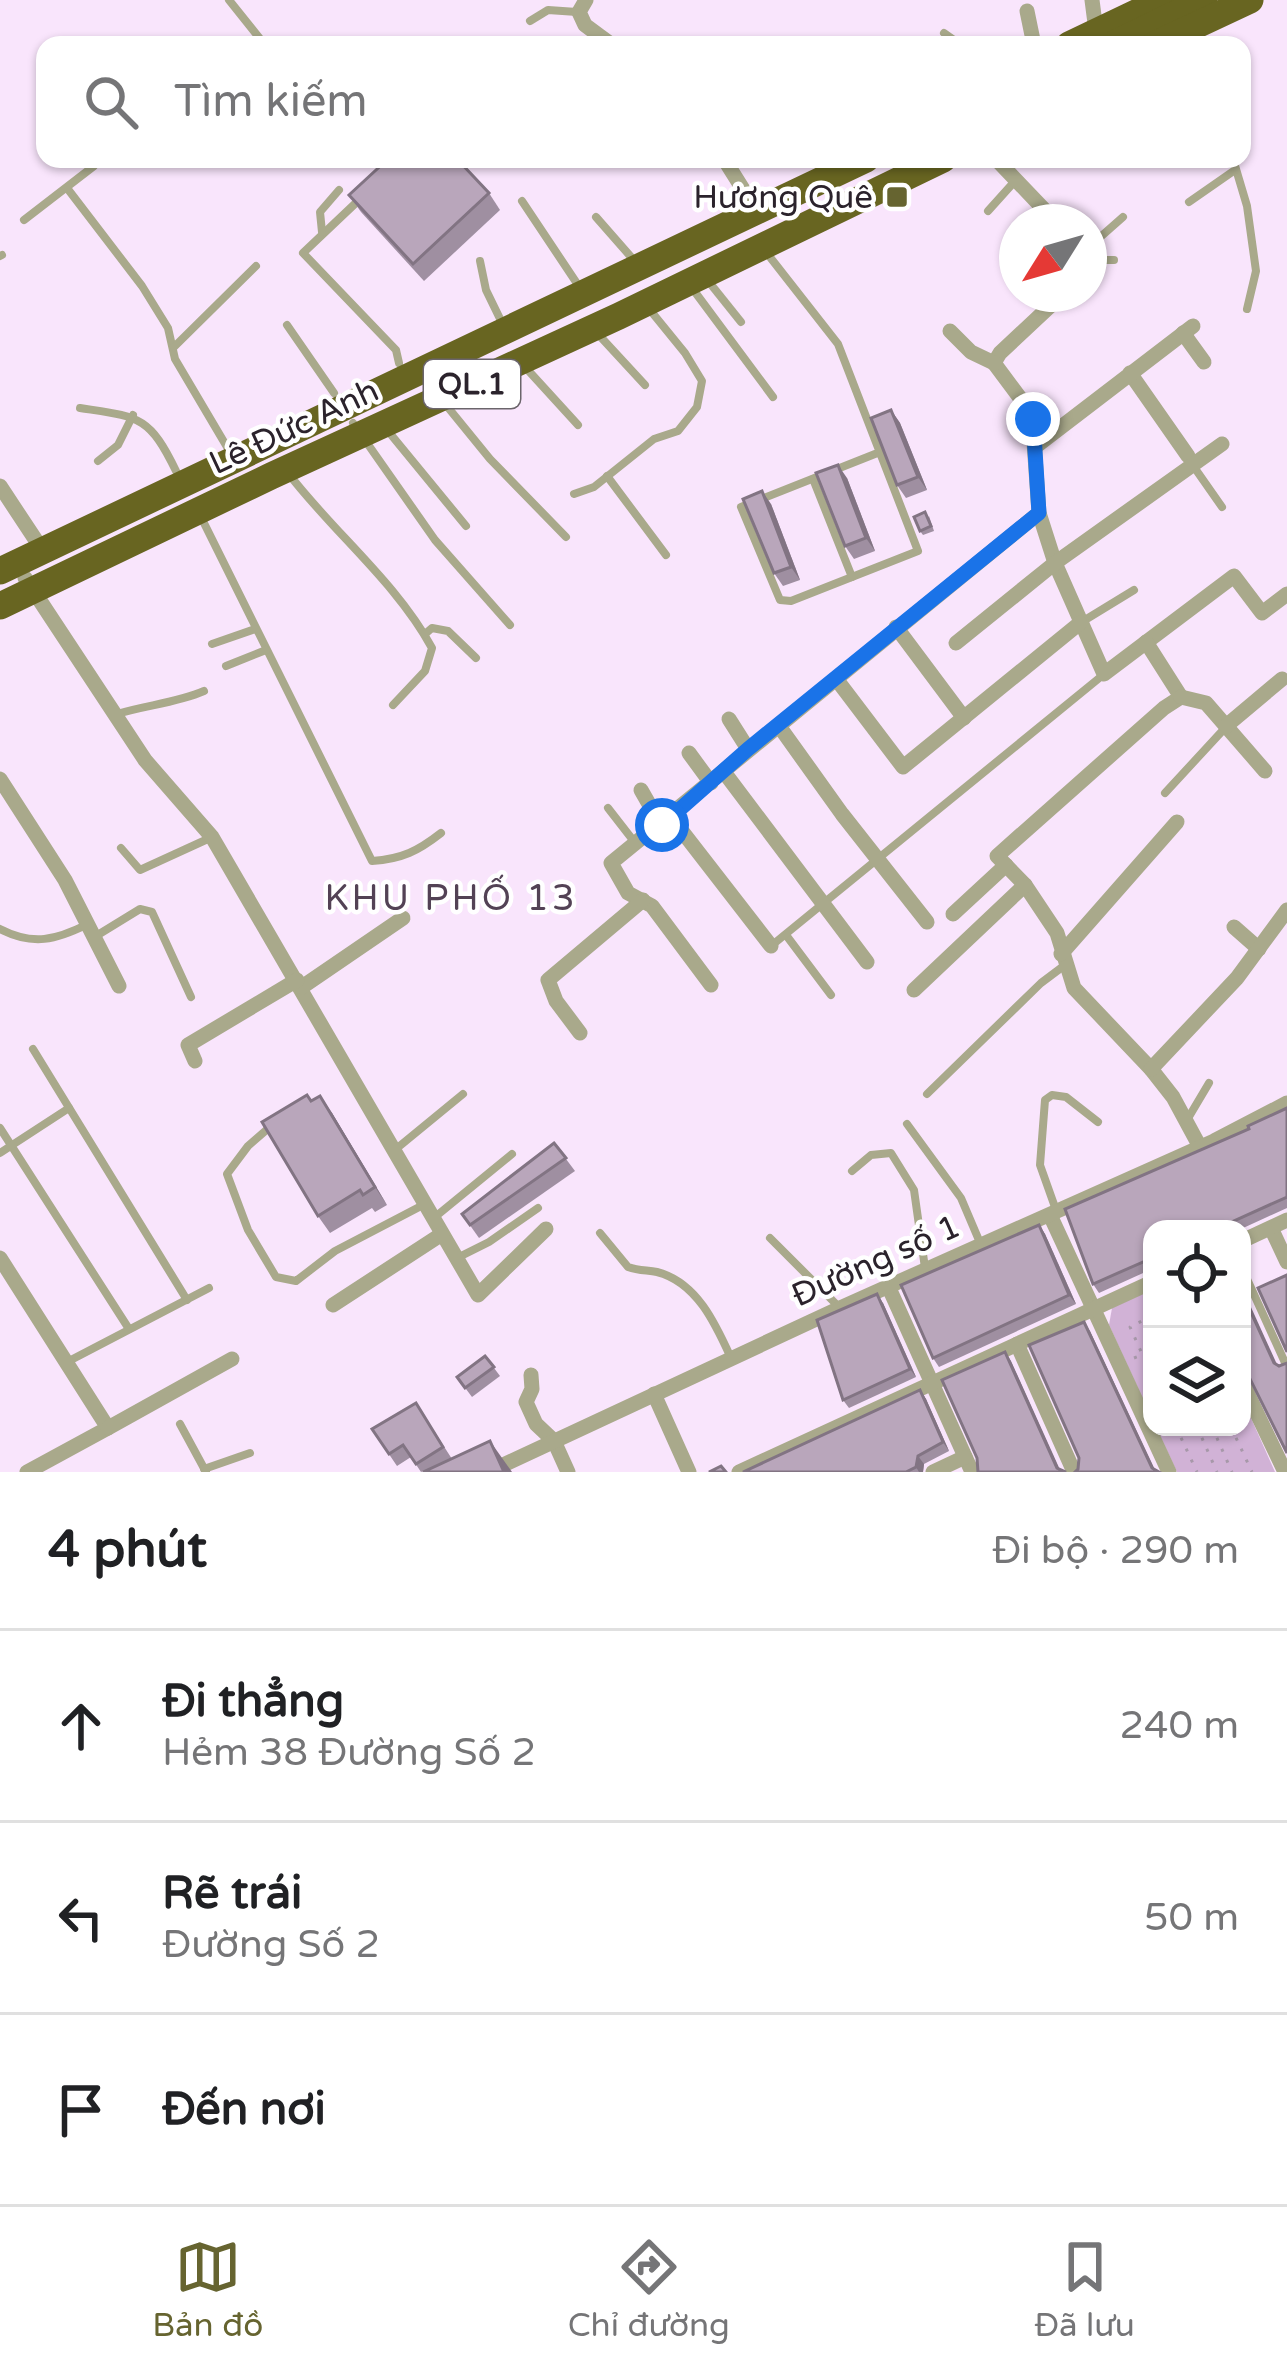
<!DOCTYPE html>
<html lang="vi">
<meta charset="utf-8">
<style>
:root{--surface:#fff;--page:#f6f6f6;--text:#202124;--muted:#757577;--line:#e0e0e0;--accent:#666430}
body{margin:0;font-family:"Varela Round",sans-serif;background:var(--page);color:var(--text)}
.controls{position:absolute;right:36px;bottom:36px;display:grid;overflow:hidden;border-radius:24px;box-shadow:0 3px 9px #0004}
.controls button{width:108px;height:108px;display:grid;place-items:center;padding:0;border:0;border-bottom:3px solid var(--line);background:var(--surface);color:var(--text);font:60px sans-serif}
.compass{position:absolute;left:999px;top:204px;width:108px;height:108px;border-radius:50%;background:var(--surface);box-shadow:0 3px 9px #0004;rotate:233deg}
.stop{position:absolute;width:36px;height:36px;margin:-27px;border:9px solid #1a73e8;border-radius:50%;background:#fff}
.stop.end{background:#1a73e8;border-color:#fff;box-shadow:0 3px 12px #0008}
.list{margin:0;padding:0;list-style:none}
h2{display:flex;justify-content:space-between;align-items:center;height:156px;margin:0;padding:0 48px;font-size:51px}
h2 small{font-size:39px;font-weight:400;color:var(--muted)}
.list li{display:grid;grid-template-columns:78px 1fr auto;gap:36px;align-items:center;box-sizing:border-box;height:192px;padding:0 48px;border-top:3px solid var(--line)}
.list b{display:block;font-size:45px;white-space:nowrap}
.list p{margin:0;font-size:39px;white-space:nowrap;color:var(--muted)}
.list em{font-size:39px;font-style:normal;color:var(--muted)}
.icon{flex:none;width:66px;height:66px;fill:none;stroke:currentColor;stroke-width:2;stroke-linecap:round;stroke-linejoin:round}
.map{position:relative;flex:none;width:1287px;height:1472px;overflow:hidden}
.search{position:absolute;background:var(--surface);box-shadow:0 3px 9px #0004;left:36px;right:36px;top:36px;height:132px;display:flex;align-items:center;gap:30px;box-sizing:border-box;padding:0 42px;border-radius:24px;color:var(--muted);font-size:45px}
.sheet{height:732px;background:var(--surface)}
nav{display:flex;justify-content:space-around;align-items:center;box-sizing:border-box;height:168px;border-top:3px solid var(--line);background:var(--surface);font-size:33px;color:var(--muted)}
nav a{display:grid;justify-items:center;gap:6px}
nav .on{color:var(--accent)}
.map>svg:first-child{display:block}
</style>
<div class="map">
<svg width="1287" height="1472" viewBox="0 0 1287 1472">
<rect width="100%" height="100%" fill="#f9e5fc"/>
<g fill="#d1b2d6">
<path d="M1152 1289V1419L1109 1325 1112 1308Z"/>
<path d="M1242 1398 1275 1472H1177L1156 1427H1242Z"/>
</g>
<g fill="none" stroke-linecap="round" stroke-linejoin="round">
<g stroke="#a798a9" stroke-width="3" stroke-dasharray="3 9" stroke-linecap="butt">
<path d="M1152 1316 1130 1327 1152 1376"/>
<path d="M1145 1322 1152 1337"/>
<path d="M1134 1358 1152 1351"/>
<path d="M1176 1427 1197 1472"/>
<path d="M1197 1427 1217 1472"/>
<path d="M1212 1427 1232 1472"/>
<path d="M1231 1427 1252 1472"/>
</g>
<g stroke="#a9a98b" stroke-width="8">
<path d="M229 0 265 45"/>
<path d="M530 21 548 10 577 12"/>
<path d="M944 33 961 45"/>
<path d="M1233 159 1247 206 1256 271 1247 309"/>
<path d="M67 188 142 286 168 328 175 359 227 447"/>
<path d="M360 199 303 253 396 350 399 363"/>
<path d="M522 201 576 282"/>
<path d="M1189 202 1235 170"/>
<path d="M988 211 1015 181"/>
<path d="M596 217 631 257"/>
<path d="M24 220 94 166"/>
<path d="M322 232 320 212 339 190"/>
<path d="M1089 247 1123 217"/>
<path d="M766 252 838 344 918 551 791 601 780 600 741 507 880 452"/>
<path d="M0 256 2 255"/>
<path d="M1089 260H1114"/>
<path d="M480 261 486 290 504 327"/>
<path d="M709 282 741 322"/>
<path d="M692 288 773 397"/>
<path d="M287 325 334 393"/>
<path d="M597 333 645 385"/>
<path d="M174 347 256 266"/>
<path d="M526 368 578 425"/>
<path d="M446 405 490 459 566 537"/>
<path d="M80 408C138 417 149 415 176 471"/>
<path d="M353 423 435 540 510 625"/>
<path d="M388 431 466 526"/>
<path d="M98 461 118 445 133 415"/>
<path d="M1194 467 1222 507"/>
<path d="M288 473C334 533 396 582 432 648L425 671 393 705"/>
<path d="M607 476 666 555"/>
<path d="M813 479 852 577"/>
<path d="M574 494 594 487 654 439 678 431 697 407 702 381 685 353 650 310"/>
<path d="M201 517 372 861C402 859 418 851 441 833"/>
<path d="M1080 623 1134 590"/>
<path d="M425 634 432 628 448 631 476 658"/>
<path d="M212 644 255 629"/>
<path d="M226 666 266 650"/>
<path d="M117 714C146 705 176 703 204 691"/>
<path d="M1165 793 1225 728"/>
<path d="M608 808 636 844"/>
<path d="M121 848 140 870 210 838"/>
<path d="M0 929C33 946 56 940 88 924"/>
<path d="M786 935 831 995"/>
<path d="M96 936 140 909 152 912 191 997"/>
<path d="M771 946 1103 675"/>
<path d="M33 1049 187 1300"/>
<path d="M927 1094 1041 983 1065 965"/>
<path d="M1187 1120 1209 1083"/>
<path d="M907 1124 961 1198 981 1245"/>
<path d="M271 1126 248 1146 227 1174 248 1230 276 1277 296 1281 335 1251 425 1204"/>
<path d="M0 1128 129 1329"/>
<path d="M396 1149 463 1094"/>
<path d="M0 1153 69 1108"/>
<path d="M852 1171 871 1155 891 1153 914 1190 925 1268"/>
<path d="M1056 1210 1040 1165 1045 1100 1052 1095 1066 1097 1098 1122"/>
<path d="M435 1217 512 1154"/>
<path d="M600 1233 628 1267C639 1271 647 1270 657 1272 697 1282 716 1325 731 1358"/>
<path d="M770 1238 839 1307"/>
<path d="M457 1258 489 1242 538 1208"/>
<path d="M1242 1268 1287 1367"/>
<path d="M67 1362 209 1288"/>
<path d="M180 1424 206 1472"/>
<path d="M204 1469 250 1453"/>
</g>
<g stroke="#a9a98b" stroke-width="15">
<path d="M586 0 579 12 585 25 612 45"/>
<path d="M1092 0 1096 31"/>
<path d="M1027 11 1034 45"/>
<path d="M724 159 751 202"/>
<path d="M996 159 1056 222"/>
<path d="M1063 294 1000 353 994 363 1032 414 1039 513 1055 563 1104 674 1234 576 1262 613 1287 594"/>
<path d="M950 331 971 352 994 363"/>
<path d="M1183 333 1204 362"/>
<path d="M1130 373 1188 456"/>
<path d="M1035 447 1193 326"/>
<path d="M0 486 43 551"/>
<path d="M25 578 145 760 212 837 478 1295 546 1229"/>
<path d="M896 627 964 718"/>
<path d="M1146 642 1181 697 1164 708 997 856 1025 885 1057 933 1074 988 1151 1069 1173 1097 1200 1147"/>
<path d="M956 643 1055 563 1222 444"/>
<path d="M837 680 903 767 1080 623"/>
<path d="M1181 697 1206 703 1265 771"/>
<path d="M729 719 748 749"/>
<path d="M779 726 842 814 927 922"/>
<path d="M1226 726 1282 679"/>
<path d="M689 753 711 783"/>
<path d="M724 772 867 962"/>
<path d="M0 779 65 880 119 986"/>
<path d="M641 790 661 825"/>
<path d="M671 817 771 946"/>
<path d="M953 914 1006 865"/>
<path d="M1234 927 1259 949"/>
<path d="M1061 954 1177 822"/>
<path d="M711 985 652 906 628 893 611 863 1039 513"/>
<path d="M302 987 403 918"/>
<path d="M914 990 1025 885"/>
<path d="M580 1033 556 1001 548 980 643 900"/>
<path d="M195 1061 188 1045 297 980"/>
<path d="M1151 1069 1237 978 1287 910"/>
<path d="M1050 1215 1169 1472"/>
<path d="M1271 1228 1287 1262"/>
<path d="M1242 1241 1287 1220"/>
<path d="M0 1258 108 1428 27 1472"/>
<path d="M889 1288 972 1472"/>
<path d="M333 1305 442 1234"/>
<path d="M1017 1344 1074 1472"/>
<path d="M531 1375 532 1389 526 1402 536 1424 554 1441 568 1472"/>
<path d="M1242 1382 1285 1472"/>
<path d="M654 1394 689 1472"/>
<path d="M108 1428 232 1359"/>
<path d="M488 1472 840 1308 1214 1141 1287 1103"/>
<path d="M739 1472 1152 1282"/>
<path d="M933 1472 965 1457"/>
</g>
<g stroke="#686521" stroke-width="27">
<path d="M1069 45 1163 0"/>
<path d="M1112 45 1204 0"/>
<path d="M1154 45 1250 0"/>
<path d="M0 571 866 159"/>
<path d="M0 606 271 476 619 316 943 159"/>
</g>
</g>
<g fill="#9f8fa1">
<path d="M489 193 500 210 424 281 361 212 349 195Z"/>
<path d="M891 410 900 423 927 490 906 498 897 485Z"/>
<path d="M847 478 875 551 854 559 845 546Z"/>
<path d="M771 504 800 580 783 586 774 573Z"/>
<path d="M929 516 934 531 923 535 920 531Z"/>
<path d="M311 1101 332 1113 387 1205 375 1212 372 1208 330 1233 318 1216Z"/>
<path d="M1287 1108V1208L1241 1229H1152V1269L1099 1293 1093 1284 1249 1129Z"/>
<path d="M554 1143 575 1171 479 1238 462 1214Z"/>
<path d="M1039 1225 1045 1234 1076 1304 939 1367 933 1358Z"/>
<path d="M883 1303 916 1377 849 1408 843 1400Z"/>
<path d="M485 1356 500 1376 472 1397 457 1377Z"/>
<path d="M920 1390 926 1399 949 1451 924 1464 923 1472H743Z"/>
<path d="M416 1403 452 1459 421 1472 411 1457 397 1466 372 1429Z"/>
</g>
<g fill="#827483">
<path d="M891 410 900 423 927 490 918 477Z"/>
<path d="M838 465 847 478 875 551 866 538Z"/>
<path d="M762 491 771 504 800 580 791 567Z"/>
<path d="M320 1096 332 1113 387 1205 375 1187Z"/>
<path d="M1039 1225 1045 1234 1076 1304 1069 1295Z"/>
<path d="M877 1294 883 1303 916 1377 910 1369Z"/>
<path d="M1244 1297 1250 1305 1280 1371 1274 1363Z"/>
<path d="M1084 1322 1090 1331 1156 1472 1152 1468Z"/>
<path d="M1005 1352 1011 1361 1061 1472 1057 1468Z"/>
<path d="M920 1390 926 1399 949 1451 943 1442Z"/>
<path d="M490 1441 512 1472H504Z"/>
<path d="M918 1456 924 1464 923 1472H919L916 1467Z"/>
</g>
<g fill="#b9a6bb" stroke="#827483" stroke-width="3">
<path d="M388 159H457L489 193 413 264 349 195Z"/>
<path d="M891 410 918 477 897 485 871 418Z"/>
<path d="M838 465 866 538 845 546 816 473Z"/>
<path d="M762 491 791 567 774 573 743 499Z"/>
<path d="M925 512 931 526 920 531 914 517Z"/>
<path d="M307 1095 311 1101 320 1096 375 1187 363 1195 360 1190 318 1216 262 1122Z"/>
<path d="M1287 1108V1197L1216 1229H1152V1258L1093 1284 1065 1209 1249 1129 1248 1126Z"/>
<path d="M554 1143 566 1158 470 1225 462 1214Z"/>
<path d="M1039 1225 1069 1295 933 1358 901 1285Z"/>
<path d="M1287 1275V1352L1258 1288Z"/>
<path d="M877 1294 910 1369 843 1400 817 1320Z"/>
<path d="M1244 1297 1274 1363 1279 1366 1287 1363V1453L1242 1363V1298Z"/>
<path d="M1084 1322 1152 1468 1159 1472H1075L1078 1469 1079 1458 1029 1345Z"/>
<path d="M1005 1352 1057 1468 1066 1472H978L977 1458 942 1380Z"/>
<path d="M485 1356 494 1367 465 1388 457 1377Z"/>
<path d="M920 1390 943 1442 918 1456 916 1467 906 1472H743Z"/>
<path d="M416 1403 443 1447 416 1464 403 1445 389 1454 372 1429Z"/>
<path d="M490 1441 504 1472H423Z"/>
<path d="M721 1466 726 1472H709Z"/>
</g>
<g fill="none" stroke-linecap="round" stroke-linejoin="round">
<path stroke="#1a73e8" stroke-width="15" d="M662 825 748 749 1039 513 1033 419"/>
</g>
<rect fill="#666430" stroke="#fff" stroke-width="4.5" x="885" y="185" width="24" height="24" rx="6"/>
<g text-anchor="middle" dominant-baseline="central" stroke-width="9" stroke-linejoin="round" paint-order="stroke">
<rect fill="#fff" stroke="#6b656b" stroke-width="3" x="424" y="360" width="96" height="48" rx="9"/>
<g font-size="30" font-weight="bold" fill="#2b232c">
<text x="472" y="384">QL.1</text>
</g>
<g font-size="33" fill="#2b232c" stroke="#fff" text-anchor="end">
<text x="873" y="197">Hương Quê</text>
</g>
<g font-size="33" fill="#2b232c" stroke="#fff">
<text transform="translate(294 427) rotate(-25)">Lê Đức Anh</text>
<text transform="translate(876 1261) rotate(-24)">Đường số 1</text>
</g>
<g font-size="36" letter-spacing="3" fill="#534255" stroke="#fff">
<text x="451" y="898">KHU PHỐ 13</text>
</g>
</g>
</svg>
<div class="controls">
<button><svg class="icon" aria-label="locate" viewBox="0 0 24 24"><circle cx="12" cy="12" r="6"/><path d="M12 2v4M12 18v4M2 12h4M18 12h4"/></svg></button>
<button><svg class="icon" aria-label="layers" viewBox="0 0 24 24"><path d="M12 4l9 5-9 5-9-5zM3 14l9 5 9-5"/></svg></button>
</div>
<svg class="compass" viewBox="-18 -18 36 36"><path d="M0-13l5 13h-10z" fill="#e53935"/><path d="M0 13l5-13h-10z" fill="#757577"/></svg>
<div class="stop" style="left:662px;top:825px"></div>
<div class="stop end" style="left:1033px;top:419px"></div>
<div class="search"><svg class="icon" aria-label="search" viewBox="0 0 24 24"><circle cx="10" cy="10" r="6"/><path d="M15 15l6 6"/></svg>Tìm kiếm</div>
</div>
<section class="sheet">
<h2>4 phút<small>Đi bộ · 290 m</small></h2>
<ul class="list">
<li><svg class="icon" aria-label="ahead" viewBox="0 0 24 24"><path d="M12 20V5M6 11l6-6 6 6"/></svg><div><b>Đi thẳng</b><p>Hẻm 38 Đường Số 2</p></div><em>240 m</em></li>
<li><svg class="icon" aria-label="left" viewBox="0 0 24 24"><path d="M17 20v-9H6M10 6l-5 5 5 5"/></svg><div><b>Rẽ trái</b><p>Đường Số 2</p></div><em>50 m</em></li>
<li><svg class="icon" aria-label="arrive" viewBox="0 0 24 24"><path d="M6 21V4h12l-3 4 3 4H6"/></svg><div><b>Đến nơi</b></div></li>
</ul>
</section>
<nav>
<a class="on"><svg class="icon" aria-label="map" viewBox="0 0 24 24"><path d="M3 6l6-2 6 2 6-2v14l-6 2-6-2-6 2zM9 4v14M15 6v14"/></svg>Bản đồ</a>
<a><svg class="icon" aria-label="directions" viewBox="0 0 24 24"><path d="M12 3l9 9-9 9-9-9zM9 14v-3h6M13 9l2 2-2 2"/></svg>Chỉ đường</a>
<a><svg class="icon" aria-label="saved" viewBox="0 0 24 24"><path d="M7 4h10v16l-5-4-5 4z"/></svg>Đã lưu</a>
</nav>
